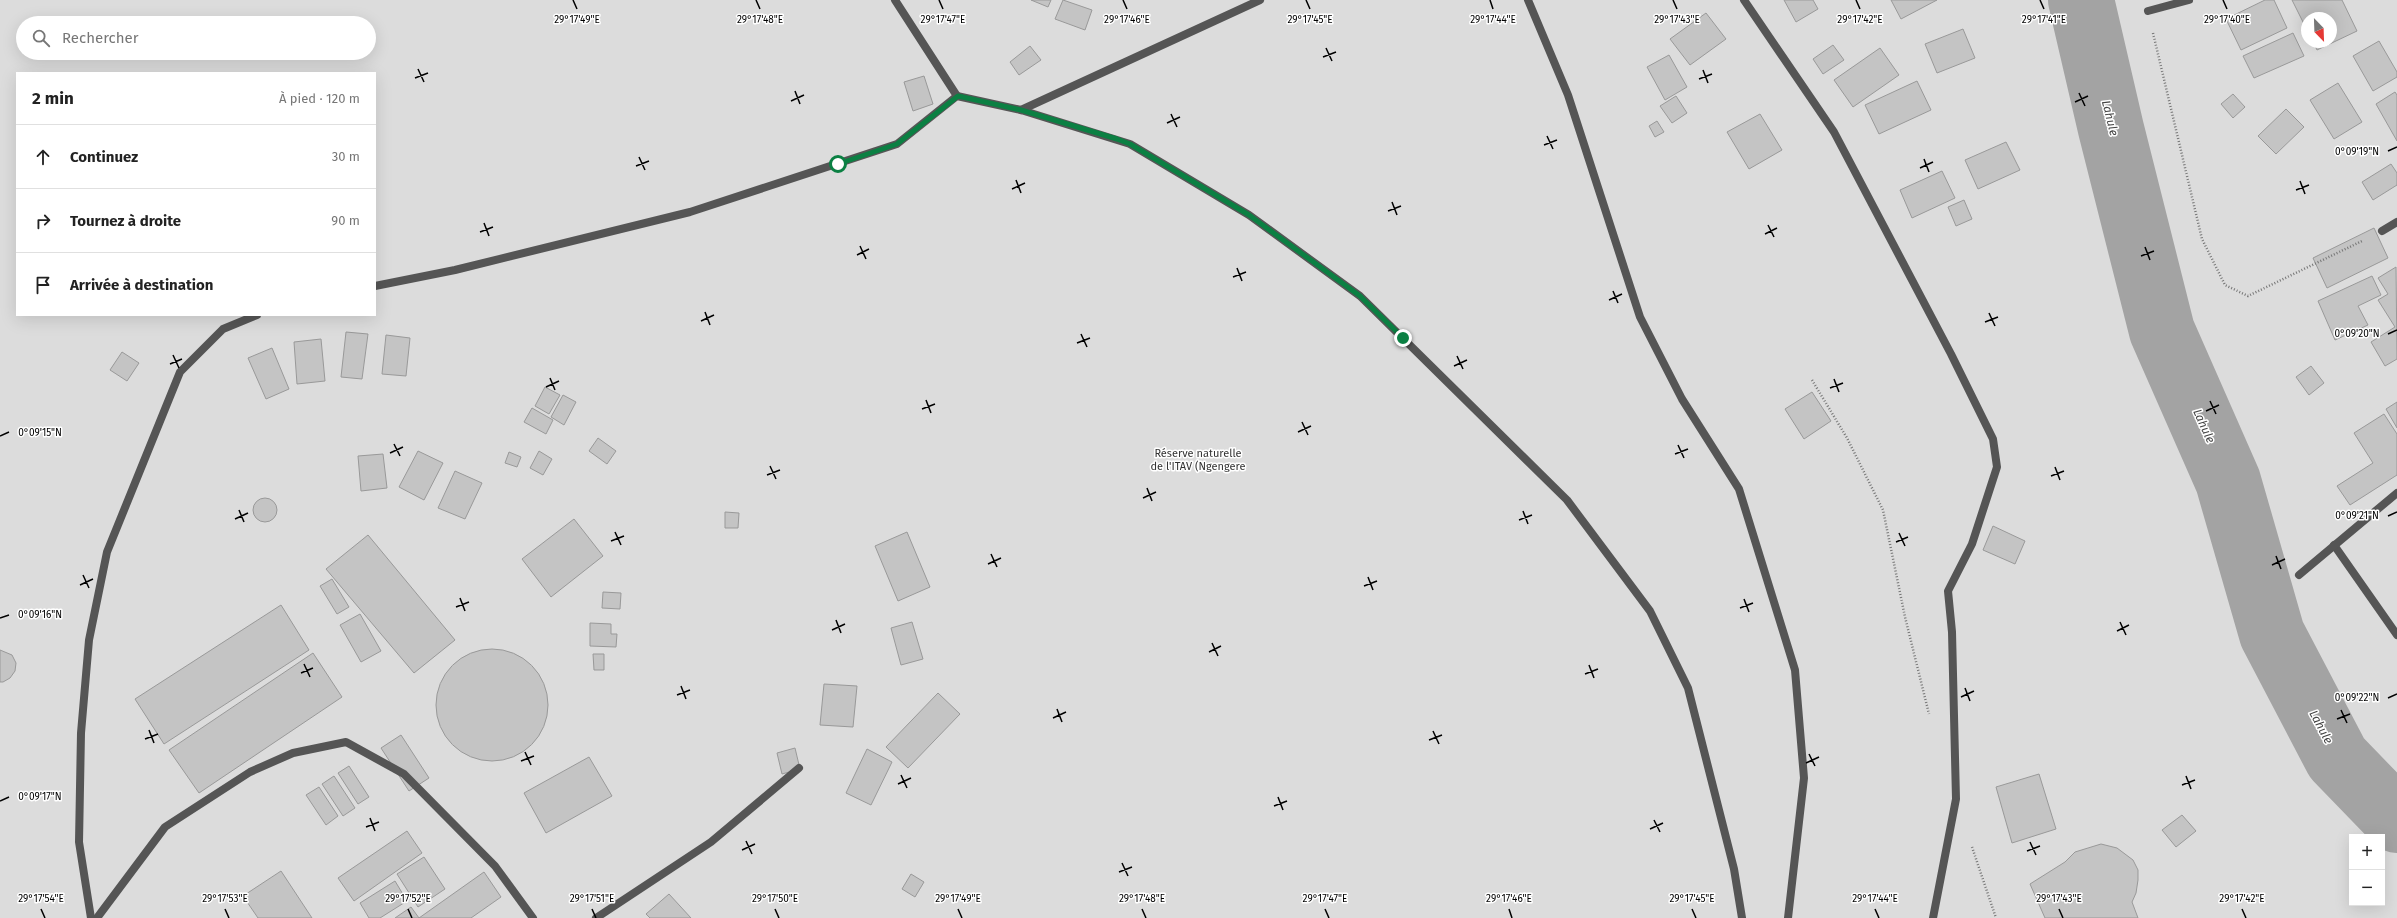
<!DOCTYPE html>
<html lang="fr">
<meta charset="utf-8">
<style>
:root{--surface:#fff;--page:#f2f2f2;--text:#222;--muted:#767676;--line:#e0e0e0}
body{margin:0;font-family:"Fira Sans",sans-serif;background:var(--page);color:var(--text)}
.controls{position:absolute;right:12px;bottom:12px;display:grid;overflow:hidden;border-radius:0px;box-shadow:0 4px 16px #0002}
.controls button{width:36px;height:36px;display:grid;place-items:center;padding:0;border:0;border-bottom:1px solid var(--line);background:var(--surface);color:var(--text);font:20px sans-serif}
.compass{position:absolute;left:2301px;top:12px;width:36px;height:36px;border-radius:50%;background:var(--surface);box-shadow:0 4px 16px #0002;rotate:157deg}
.stop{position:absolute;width:12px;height:12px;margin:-9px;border:3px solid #0b8043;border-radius:50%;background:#fff}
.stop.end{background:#0b8043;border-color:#fff;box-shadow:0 1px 4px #0008}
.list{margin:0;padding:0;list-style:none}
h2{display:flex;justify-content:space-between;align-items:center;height:52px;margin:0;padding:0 16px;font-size:17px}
h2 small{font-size:13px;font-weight:400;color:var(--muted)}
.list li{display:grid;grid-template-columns:26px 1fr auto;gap:12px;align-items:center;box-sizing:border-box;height:64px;padding:0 16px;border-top:1px solid var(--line)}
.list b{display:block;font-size:15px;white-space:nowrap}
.list em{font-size:13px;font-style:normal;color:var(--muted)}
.icon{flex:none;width:22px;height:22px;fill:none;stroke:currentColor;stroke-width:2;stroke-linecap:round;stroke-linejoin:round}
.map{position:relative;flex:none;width:2397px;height:918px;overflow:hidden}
.search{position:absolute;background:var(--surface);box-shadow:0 4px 16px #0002;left:16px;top:16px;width:360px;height:44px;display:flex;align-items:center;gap:10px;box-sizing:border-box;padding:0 14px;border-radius:22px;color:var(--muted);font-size:15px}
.panel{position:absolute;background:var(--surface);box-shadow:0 4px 16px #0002;left:16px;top:72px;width:360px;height:244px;border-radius:0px}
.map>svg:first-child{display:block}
</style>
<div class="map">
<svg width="2397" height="918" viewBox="0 0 2397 918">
<rect width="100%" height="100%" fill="#fff"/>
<path fill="#dcdcdc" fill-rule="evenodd" d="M0 0H2397V918H0ZM2307 18H2331V42H2307ZM23 23H369V53H23ZM17 73H375V315H17ZM2352 837H2382V903H2352Z"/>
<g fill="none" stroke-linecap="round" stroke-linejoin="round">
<path stroke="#a3a3a3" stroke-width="66" d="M2081 0 2111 129 2162 331 2228 481 2272 634 2337 758 2397 820"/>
</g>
<g fill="#c4c4c4" stroke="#999">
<path d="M1031 0H1051L1048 7Z"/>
<path d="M1063 0 1092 10 1085 30 1055 19Z"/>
<path d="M1784 0H1813L1818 9 1796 22Z"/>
<path d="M1891 0H1937L1901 19Z"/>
<path d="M2265 0H2274L2287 28 2241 50 2226 19Z"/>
<path d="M2292 0H2342L2357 31 2317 50 2313 42H2331V18H2307V30Z"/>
<path d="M1706 13 1726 39 1690 65 1670 39Z"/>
<path d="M1963 29 1975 58 1937 73 1925 44Z"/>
<path d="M2293 33 2304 56 2254 78 2243 56Z"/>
<path d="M2379 41 2397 72V77L2373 91 2353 56Z"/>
<path d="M1833 45 1844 60 1823 74 1813 59Z"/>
<path d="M1030 46 1041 60 1019 75 1010 62Z"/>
<path d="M1880 48 1899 75 1853 107 1834 80Z"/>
<path d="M1669 55 1687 87 1665 100 1647 67Z"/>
<path d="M924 76 933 104 913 111 904 82Z"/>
<path d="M1917 81 1931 110 1879 134 1865 105Z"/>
<path d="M2338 83 2362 122 2334 139 2310 100Z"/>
<path d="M2395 92 2397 95V141L2376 104Z"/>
<path d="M2233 94 2245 107 2233 118 2221 104Z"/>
<path d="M1676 96 1687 113 1672 123 1660 106Z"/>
<path d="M2286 109 2304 127 2276 154 2258 136Z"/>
<path d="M1760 114 1782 150 1749 169 1727 132Z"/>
<path d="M1657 121 1664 132 1655 137 1649 126Z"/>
<path d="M2006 142 2020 170 1978 189 1965 160Z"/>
<path d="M2391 164 2397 173V185L2373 200 2362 182Z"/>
<path d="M1942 171 1955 198 1912 218 1900 190Z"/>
<path d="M1964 200 1972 219 1956 226 1948 207Z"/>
<path d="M2374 228 2388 258 2327 288 2313 258Z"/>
<path d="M2396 267 2397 359 2385 366 2371 342 2395 327 2378 300 2388 294 2378 278Z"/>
<path d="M2372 276 2381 295 2358 306 2368 325 2335 340 2318 301Z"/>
<path d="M346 332 368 334 362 379 341 377Z"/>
<path d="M386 335 410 338 406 376 382 374Z"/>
<path d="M321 339 325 381 297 384 294 342Z"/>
<path d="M272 348 289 389 266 399 248 358Z"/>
<path d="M122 352 139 363 127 381 110 370Z"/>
<path d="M2311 366 2324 383 2309 395 2296 377Z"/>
<path d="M545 387 560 395 549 414 535 406Z"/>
<path d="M1812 392 1831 421 1804 439 1785 409Z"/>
<path d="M563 395 576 402 564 425 551 417Z"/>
<path d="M2397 402V428L2386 409Z"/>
<path d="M532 408 553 420 546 434 524 422Z"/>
<path d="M2384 414 2397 434V475L2350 505 2337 486 2373 463 2354 433Z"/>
<path d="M598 438 616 451 607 464 589 451Z"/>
<path d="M418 451 443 463 424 500 399 487Z"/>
<path d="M539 451 552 459 543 475 530 468Z"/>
<path d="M509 452 521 457 517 467 505 463Z"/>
<path d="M383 454 387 488 361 491 358 456Z"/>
<path d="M455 471 482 483 465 519 438 508Z"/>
<circle cx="265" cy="510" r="12"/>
<path d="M725 512 739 513 738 528H725Z"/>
<path d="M574 519 603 556 551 597 522 559Z"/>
<path d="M1993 526 2025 541 2015 564 1983 550Z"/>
<path d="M907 532 930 587 898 601 875 546Z"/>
<path d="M368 535 455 640 414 673 326 569Z"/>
<path d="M332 579 349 607 337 614 320 586Z"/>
<path d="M603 592 621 593 620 609 602 608Z"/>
<path d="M281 605 309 650 164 744 135 699Z"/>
<path d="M360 614 381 651 361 662 340 625Z"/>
<path d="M912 622 923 659 901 665 891 628Z"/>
<path d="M590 623 611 624V634H617L616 647 590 646Z"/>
<circle cx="492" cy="705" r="56"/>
<path d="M0 650 12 655 16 663 15 671 10 678 3 682H0Z"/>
<path d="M313 653 342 697 199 793 169 750Z"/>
<path d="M593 654H604V670H594Z"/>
<path d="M824 684 857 686 853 727 820 725Z"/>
<path d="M938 693 960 714 908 768 886 747Z"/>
<path d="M401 735 429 778 409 791 381 748Z"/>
<path d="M795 748 800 769 782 774 777 753Z"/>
<path d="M867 749 892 762 871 805 846 793Z"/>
<path d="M589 757 612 796 546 833 524 793Z"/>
<path d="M349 766 369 797 358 804 338 773Z"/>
<path d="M2039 774 2056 829 2012 843 1996 787Z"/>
<path d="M334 776 355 808 343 816 322 784Z"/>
<path d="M319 787 338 816 326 825 306 795Z"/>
<path d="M2182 815 2196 831 2176 847 2162 830Z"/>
<path d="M407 831 422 853 354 901 338 878Z"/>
<path d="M2101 844 2117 848 2133 860 2138 870V880L2136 893 2132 902 2138 918H2045L2030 884 2065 862 2075 852Z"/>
<path d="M424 857 445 889 418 907 397 874Z"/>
<path d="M281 871 312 918H258L243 896Z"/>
<path d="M484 872 501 897 471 918H395L411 907 419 918Z"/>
<path d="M911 874 924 882 915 897 902 889Z"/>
<path d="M395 881 407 901 380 918H369L360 903Z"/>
<path d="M669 894 691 918H650L646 914Z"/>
</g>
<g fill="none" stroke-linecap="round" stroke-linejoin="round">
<g stroke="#777" stroke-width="2.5" stroke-dasharray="1 2" stroke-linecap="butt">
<path d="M2153 33 2202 239 2225 285 2248 296 2362 241"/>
<path d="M1812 380 1847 438 1883 510 1905 617 1929 714"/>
<path d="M1972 847 1996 918"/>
</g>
<g stroke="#555" stroke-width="8">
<path d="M97 918 165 827 250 772 293 753 346 742 404 774 495 866 533 918"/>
<path d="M596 918 711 842 799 768"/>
</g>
<g stroke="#555" stroke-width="8">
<path d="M895 0 957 96"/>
<path d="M1528 0 1568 95 1640 317 1682 399 1739 489 1795 670 1804 778 1788 918"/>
<path d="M1744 0 1834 132 1951 354 1993 439 1997 467 1972 544 1948 591 1952 632 1956 799 1933 918"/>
<path d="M2148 11 2189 0"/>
<path d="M1021 110 1260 0"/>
<path d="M2382 231 2397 222"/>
<path d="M375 286 455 270 690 212 897 144 957 96 1021 110 1130 144 1249 215 1360 296 1567 500 1650 611 1688 688 1734 869 1742 918"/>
<path d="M2334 545 2397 635"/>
<path d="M2299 575 2397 493"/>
<path d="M91 918 79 842 81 733 89 640 107 552 180 372 223 329 257 315"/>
</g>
</g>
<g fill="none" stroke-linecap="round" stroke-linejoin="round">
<path stroke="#0b8043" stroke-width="5" d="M838 164 897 144 958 96 1021 110 1117 139 1130 144 1249 215 1360 296 1403 338"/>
</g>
<path fill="none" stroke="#000" stroke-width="1.5" d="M573 0 577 9M756 0 760 9M939 0 943 9M1123 0 1127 9M1306 0 1310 9M1490 0 1493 9M1673 0 1677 9M1856 0 1860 9M2040 0 2044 9M2223 0 2227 9M1326 48 1332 61M1323 57 1336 52M418 69 424 82M1703 70 1708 83M415 78 428 73M1699 79 1712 74M795 91 800 104M2079 93 2085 106M791 101 804 95M2075 102 2088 96M1171 114 1177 127M1167 123 1180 117M1547 136 1553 149M1544 145 1557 140M2388 151 2397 147M639 157 645 170M1924 159 1929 172M636 166 649 161M1920 168 1933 162M1016 180 1021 193M2300 181 2305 194M1012 189 1025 183M2296 190 2309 185M1392 202 1397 215M1388 211 1401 206M484 223 489 236M1768 225 1774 237M480 232 493 227M1765 234 1777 228M860 246 866 259M2145 247 2150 260M857 255 869 249M2141 256 2154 251M1237 268 1242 281M1233 277 1246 272M1613 291 1618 303M1609 300 1622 294M705 312 710 325M1989 313 1995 326M701 321 714 315M1985 322 1998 317M1081 334 1087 347M2388 334 2397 330M1077 343 1090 338M173 355 179 368M1457 356 1463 369M170 364 182 359M1454 366 1467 360M550 378 555 390M1834 379 1839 392M546 387 559 381M1830 388 1843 383M926 400 931 413M2210 401 2216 414M922 409 935 404M2206 411 2219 405M1302 422 1308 435M1298 432 1311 426M0 436 9 432M394 444 400 456M1678 445 1684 458M390 453 403 447M1675 454 1688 449M770 466 776 479M2055 467 2060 480M767 475 780 470M2051 476 2064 471M1147 488 1152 501M1143 498 1156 492M239 510 244 522M1523 511 1528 524M2388 516 2397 512M235 519 248 513M1519 520 1532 515M615 532 621 545M1899 533 1905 546M611 541 624 536M1896 542 1908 537M991 554 997 567M2276 556 2281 569M988 564 1001 558M2272 565 2285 559M83 575 89 588M1368 577 1373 590M80 585 93 579M1364 586 1377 581M460 598 465 611M1744 599 1749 612M456 607 469 602M1740 608 1753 603M0 618 9 615M836 620 841 633M2120 622 2126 635M832 630 845 624M2117 631 2129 625M1212 643 1218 656M1209 652 1221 646M304 664 310 677M1589 665 1594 678M301 673 313 668M1585 674 1598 669M681 686 686 699M1965 688 1970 701M677 695 690 690M1961 697 1974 691M2388 698 2397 694M1057 709 1062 722M2341 710 2347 723M1053 718 1066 712M2337 719 2350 714M149 730 154 743M1433 731 1439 744M145 739 158 734M1429 740 1442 735M525 752 531 765M1809 754 1815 766M521 761 534 756M1806 763 1819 757M901 775 907 788M2186 776 2191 789M898 784 911 778M2182 785 2195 780M1278 797 1283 810M0 801 9 797M1274 806 1287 801M370 818 375 831M1654 820 1660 832M366 827 379 822M1650 829 1663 823M746 841 752 854M2030 842 2036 855M742 850 755 844M2027 851 2040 846M1122 863 1128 876M1119 872 1132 867M41 909 45 918M225 909 229 918M408 909 412 918M592 909 596 918M775 909 779 918M958 909 962 918M1142 909 1146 918M1325 909 1329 918M1509 909 1512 918M1692 909 1696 918M1875 909 1879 918M2059 909 2063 918M2242 909 2246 918"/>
<g text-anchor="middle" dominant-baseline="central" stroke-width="3" stroke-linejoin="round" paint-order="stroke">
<g font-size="11" fill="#333" stroke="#fff">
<text x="1198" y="453">Réserve naturelle<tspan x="1198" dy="13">de l'ITAV (Ngengere</tspan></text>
</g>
<g font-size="12" font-style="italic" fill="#444" stroke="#fff">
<text transform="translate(2110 118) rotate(76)">Lahule</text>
<text transform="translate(2204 426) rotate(66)">Lahule</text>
<text transform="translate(2321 727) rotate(62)">Lahule</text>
</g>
</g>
<g font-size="10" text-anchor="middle" fill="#000" stroke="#fff" stroke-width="3" stroke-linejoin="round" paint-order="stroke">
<text x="577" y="23">29°17'49"E</text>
<text x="760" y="23">29°17'48"E</text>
<text x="943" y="23">29°17'47"E</text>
<text x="1127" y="23">29°17'46"E</text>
<text x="1310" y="23">29°17'45"E</text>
<text x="1493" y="23">29°17'44"E</text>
<text x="1677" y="23">29°17'43"E</text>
<text x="1860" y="23">29°17'42"E</text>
<text x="2227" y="23">29°17'40"E</text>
<text x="2044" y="23">29°17'41"E</text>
<text x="2357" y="155">0°09'19"N</text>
<text x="2357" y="337">0°09'20"N</text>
<text x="40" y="436">0°09'15"N</text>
<text x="2357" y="519">0°09'21"N</text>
<text x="40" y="618">0°09'16"N</text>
<text x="2357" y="701">0°09'22"N</text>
<text x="40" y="800">0°09'17"N</text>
<text x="41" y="902">29°17'54"E</text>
<text x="225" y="902">29°17'53"E</text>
<text x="408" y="902">29°17'52"E</text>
<text x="592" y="902">29°17'51"E</text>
<text x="775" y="902">29°17'50"E</text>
<text x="958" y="902">29°17'49"E</text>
<text x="1142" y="902">29°17'48"E</text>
<text x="1325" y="902">29°17'47"E</text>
<text x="1509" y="902">29°17'46"E</text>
<text x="1692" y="902">29°17'45"E</text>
<text x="1875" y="902">29°17'44"E</text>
<text x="2059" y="902">29°17'43"E</text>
<text x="2242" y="902">29°17'42"E</text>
</g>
</svg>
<div class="controls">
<button>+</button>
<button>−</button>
</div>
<svg class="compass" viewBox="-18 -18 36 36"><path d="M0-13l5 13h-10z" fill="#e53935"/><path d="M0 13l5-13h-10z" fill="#767676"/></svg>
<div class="stop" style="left:838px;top:164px"></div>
<div class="stop end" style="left:1403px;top:338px"></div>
<div class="search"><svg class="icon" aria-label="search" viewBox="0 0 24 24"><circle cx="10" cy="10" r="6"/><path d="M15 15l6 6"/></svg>Rechercher</div>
<section class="panel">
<h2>2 min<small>À pied · 120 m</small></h2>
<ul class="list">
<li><svg class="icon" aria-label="ahead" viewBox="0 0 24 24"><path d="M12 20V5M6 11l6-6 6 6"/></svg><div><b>Continuez</b></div><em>30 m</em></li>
<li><svg class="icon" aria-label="right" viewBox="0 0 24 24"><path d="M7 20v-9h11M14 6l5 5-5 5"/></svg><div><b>Tournez à droite</b></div><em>90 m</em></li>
<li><svg class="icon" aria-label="arrive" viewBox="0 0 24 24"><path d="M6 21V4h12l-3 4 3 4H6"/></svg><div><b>Arrivée à destination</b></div></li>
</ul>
</section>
</div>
